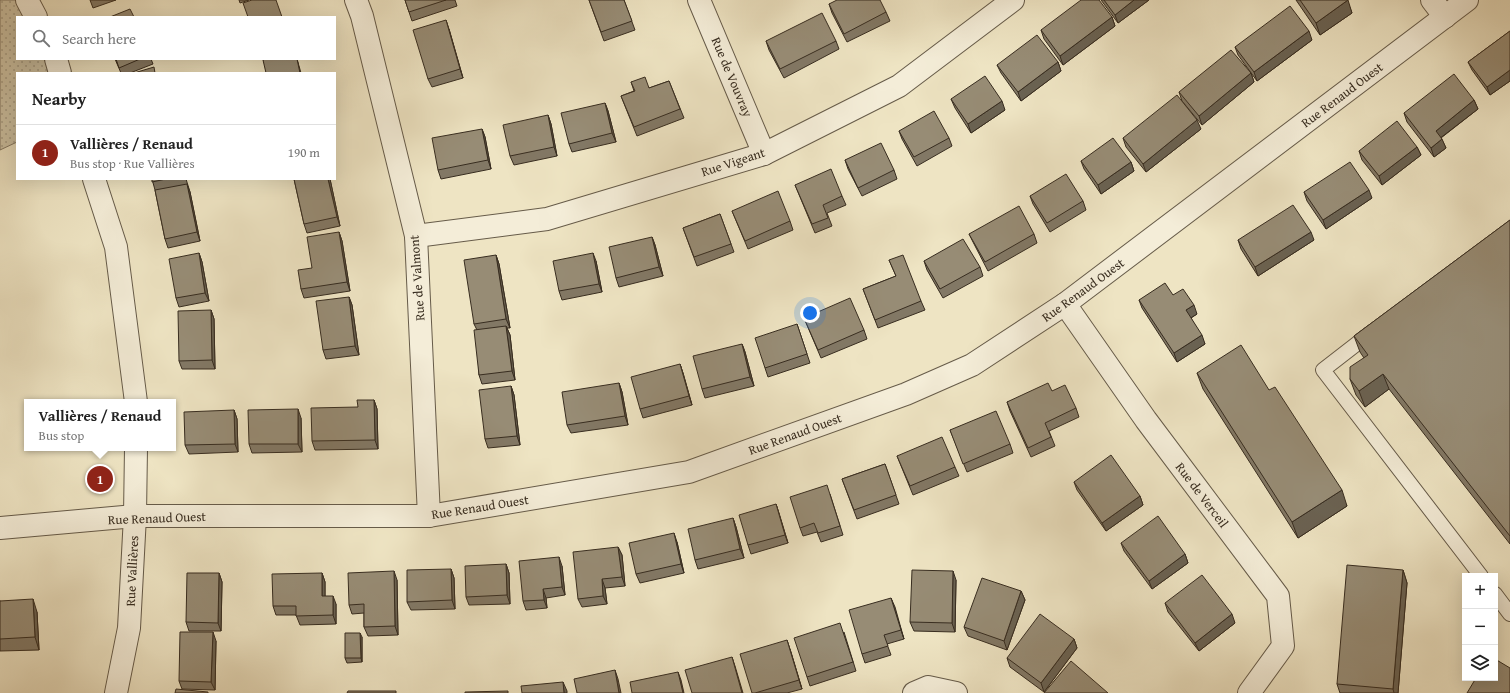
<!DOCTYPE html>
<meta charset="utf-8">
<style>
:root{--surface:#fff;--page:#f2f2f2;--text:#222;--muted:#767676;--line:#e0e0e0;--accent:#8f2418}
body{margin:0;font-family:"Gentium Book Plus",serif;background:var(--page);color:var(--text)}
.controls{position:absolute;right:12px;bottom:12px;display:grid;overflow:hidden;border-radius:0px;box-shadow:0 4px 16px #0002}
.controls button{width:36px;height:36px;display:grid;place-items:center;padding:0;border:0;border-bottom:1px solid var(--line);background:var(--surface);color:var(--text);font:20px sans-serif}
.you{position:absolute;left:810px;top:313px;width:14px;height:14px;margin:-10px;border:3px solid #fff;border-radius:50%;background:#1a73e8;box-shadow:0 0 0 6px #1a73e833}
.badge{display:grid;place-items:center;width:26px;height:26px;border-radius:50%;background:var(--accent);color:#fff;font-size:13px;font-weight:700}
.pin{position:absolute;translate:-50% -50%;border:2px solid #fff;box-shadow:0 1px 4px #0006}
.popup{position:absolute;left:24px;top:399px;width:152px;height:52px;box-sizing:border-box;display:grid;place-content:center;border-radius:0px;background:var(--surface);filter:drop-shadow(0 1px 3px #0005);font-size:13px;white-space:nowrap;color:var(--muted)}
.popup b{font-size:15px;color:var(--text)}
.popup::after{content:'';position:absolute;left:50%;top:100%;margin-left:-8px;border:8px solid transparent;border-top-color:var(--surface)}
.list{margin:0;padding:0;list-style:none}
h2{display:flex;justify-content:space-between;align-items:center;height:52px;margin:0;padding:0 16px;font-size:17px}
h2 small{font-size:13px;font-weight:400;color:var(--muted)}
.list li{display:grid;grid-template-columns:26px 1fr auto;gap:12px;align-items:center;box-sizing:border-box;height:56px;padding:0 16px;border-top:1px solid var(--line)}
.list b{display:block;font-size:15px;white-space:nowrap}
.list p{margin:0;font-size:13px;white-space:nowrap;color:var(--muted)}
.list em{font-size:13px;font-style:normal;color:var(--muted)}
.icon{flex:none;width:22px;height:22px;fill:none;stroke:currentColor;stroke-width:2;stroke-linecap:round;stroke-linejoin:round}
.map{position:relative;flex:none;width:1510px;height:693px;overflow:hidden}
.search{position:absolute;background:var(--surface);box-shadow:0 4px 16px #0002;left:16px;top:16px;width:320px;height:44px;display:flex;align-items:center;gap:10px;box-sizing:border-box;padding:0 14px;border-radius:0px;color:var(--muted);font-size:15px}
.panel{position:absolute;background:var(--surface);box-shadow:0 4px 16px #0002;left:16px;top:72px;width:320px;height:108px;border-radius:0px}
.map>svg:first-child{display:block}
</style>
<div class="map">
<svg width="1510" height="693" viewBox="0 0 1510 693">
<defs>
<pattern id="park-dots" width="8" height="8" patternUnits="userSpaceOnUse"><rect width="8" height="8" fill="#cfc5a7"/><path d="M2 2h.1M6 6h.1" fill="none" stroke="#a9a088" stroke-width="1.8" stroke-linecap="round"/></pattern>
</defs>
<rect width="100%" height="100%" fill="#eee4c3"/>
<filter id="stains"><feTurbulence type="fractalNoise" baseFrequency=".005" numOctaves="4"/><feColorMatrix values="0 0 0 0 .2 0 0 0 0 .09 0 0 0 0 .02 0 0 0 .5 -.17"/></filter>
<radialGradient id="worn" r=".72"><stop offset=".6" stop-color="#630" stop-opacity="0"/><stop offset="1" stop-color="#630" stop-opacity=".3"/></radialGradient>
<path fill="url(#park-dots)" stroke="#847964" d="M0 0H27L36 17H17V59H54L56 73H17V142L0 150Z"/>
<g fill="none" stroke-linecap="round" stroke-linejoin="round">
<g stroke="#665b49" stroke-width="16">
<g id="lane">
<path d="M1372 332 1323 370 1481 576"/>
<path d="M1495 594 1510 614"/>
</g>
</g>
<g stroke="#665b49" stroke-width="24">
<g id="street">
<path d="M27 0 36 17"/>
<path d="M356 0 362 16 416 236 429 516"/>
<path d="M699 0 764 154"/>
<path d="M1432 0 1445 17"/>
<path d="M56 59 60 73"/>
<path d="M94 179 116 247 136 402"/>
<path d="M416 236 547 219 764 154 899 86 1013 0"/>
<path d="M1065 304 1146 420 1278 596 1283 646 1249 693"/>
<path d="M0 528 135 516H429L689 472 906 394 972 365 1065 304 1467 0"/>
<path d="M116 693 129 628 135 516 136 448"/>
<path d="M914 693 928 687 956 693"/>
</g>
</g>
<use href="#lane" stroke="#f4edd8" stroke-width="14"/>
<use href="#street" stroke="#f4edd8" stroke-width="22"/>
</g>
<g fill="#827865" stroke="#382d20">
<path d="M90 0H116L93 8Z"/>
<path d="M239 0H249L240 3Z"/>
<path d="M405 0H455L457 6 412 21Z"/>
<path d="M589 0H624L635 30 604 41Z"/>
<path d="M1101 0H1149L1118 23Z"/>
<path d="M1296 0H1347L1352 13 1320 35Z"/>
<path d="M829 4 886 12 890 21 847 42 832 13Z"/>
<path d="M1112 17 1115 26 1063 65 1044 39 1041 30Z"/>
<path d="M449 29 463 78 432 87 428 79Z"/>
<path d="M1510 31V81L1490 95 1472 70 1468 62Z"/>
<path d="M1312 40 1257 81 1238 55 1235 47Z"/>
<path d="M766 41H836L839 49 784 78 769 50Z"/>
<path d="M115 59H151L153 64 130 73H121Z"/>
<path d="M1058 62 1061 71 1021 101 1001 73 997 65Z"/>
<path d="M1251 73 1254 82 1202 125 1182 101 1179 92Z"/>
<path d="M669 81 684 118 637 136 621 96 634 91 631 82 649 88Z"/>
<path d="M951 99 1005 110 971 133 955 108Z"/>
<path d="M1474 100 1478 109 1441 138 1446 148 1434 157 1407 122 1404 113Z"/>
<path d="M605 103 608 111 616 142 572 152 569 144Z"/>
<path d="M548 115 551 124 557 156 514 165 510 156Z"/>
<path d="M482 129 485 137 491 169 441 179 438 170Z"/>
<path d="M1201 129 1146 172 1126 147 1123 138Z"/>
<path d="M899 131 949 138 952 146 917 166 902 139Z"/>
<path d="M1417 147 1421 155 1382 185 1362 160 1359 151Z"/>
<path d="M845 160 894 170 897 179 862 196 848 169Z"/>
<path d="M1081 161 1131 162 1134 171 1101 194 1084 169Z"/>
<path d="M152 179H186L190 192 200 241 168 248 165 239 155 190Z"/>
<path d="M294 179H330L340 226 307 233 304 224Z"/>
<path d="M795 185 842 196 846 205 827 213 832 226 815 233Z"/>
<path d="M1304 192 1372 198 1326 229 1307 201Z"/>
<path d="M1030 196 1083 201 1086 210 1050 232 1033 204Z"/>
<path d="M732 211 790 221 793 230 748 249Z"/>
<path d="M720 214 734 252 697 266 683 228Z"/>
<path d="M1510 220V544L1389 389 1365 407 1356 395 1350 379 1364 358 1360 352 1354 336Z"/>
<path d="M339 232 342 241 350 291 304 298 301 289 312 268Z"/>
<path d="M969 234H1034L1037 243 988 271 973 242Z"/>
<path d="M652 237 655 245 663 276 619 287 616 278Z"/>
<path d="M1238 240H1314L1258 276 1241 249Z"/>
<path d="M199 253 202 262 209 301 179 307 176 298Z"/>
<path d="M496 255 499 264 510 328H507L510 335 515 380 482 384 479 375 477 330 474 324Z"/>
<path d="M889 260 921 301 925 310 878 328 863 289 896 276Z"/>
<path d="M596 261 602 292 562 300 559 291Z"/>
<path d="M924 261 980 267 983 276 943 298 927 270Z"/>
<path d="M1173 295 1197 314 1191 318 1205 344 1177 362 1142 308 1139 300Z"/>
<path d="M349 297 352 305 359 355 326 359 323 350Z"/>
<path d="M211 310 214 319 215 369H182L179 361Z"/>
<path d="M804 318 864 330 867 339 821 358Z"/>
<path d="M797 324 810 363 768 377 765 368Z"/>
<path d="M742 344 745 352 754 386 705 398 702 389Z"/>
<path d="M680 364 683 373 692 405 643 418 640 409Z"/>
<path d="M1197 373 1269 390 1347 506 1298 538 1203 389Z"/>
<path d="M619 383 622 392 628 425 571 433 567 425Z"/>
<path d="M511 386 514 395 520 445 488 448 485 439Z"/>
<path d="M1052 391 1076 408 1079 417 1049 431 1055 446 1031 457 1010 411 1007 402Z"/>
<path d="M374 400 377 409 378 449 315 450 312 441 358 407Z"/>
<path d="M234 410 237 419 238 452 189 454 185 445Z"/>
<path d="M301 418 302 452 252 453 249 444Z"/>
<path d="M950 430 1010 444 1013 453 967 472Z"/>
<path d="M897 456 955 467 959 476 913 495Z"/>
<path d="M885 464 899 504 857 519 842 479Z"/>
<path d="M1074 482 1140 496 1143 505 1106 531 1077 490Z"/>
<path d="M830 494 843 535 821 542 817 532 803 536 800 528Z"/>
<path d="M776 504 788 543 751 554 748 545Z"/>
<path d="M733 518 736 527 744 558 698 569 695 560Z"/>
<path d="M677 542 684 573 640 583 636 574Z"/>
<path d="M1121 543 1185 554 1188 563 1152 589 1124 551Z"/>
<path d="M618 547 622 555 625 586 605 588 607 604 582 607 578 599Z"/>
<path d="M506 564 509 573 510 604 469 605 466 597Z"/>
<path d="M562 566 565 595 546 598 547 608 526 610 523 601Z"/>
<path d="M451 569 454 578 455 609 411 610 407 602Z"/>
<path d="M1403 570 1407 583 1398 693H1340L1337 684Z"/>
<path d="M219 573 222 582 221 631H189L186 622Z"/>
<path d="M322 573 325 582V596L336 604V624L300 625 296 615H276L273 606Z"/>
<path d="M397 580 398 635 368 636 364 627V613L352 614 349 605Z"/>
<path d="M956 580 955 632 914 631 910 622Z"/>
<path d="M1021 591 1025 600 1007 650 968 636 964 627Z"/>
<path d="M891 598 904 639 887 644 891 655 865 663 862 654Z"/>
<path d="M0 601 37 612 39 650 0 651Z"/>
<path d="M1165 603 1235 623 1199 651 1168 612Z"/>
<path d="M844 632 856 671 810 686 807 677Z"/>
<path d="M362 637V662L347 663 345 658Z"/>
<path d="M1074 639 1077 648 1044 692 1010 667 1007 658Z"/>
<path d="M216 641 215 690 182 689 179 681Z"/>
<path d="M790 649 802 689 787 693H752Z"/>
</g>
<g fill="#6a6252" stroke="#382d20">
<path d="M1134 0H1149L1118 23 1115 15Z"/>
<path d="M1348 0 1352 13 1320 35 1316 23Z"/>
<path d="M1112 17 1115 26 1063 65 1060 56Z"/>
<path d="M446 20 449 29 463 78 460 69Z"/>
<path d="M1309 31 1312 40 1257 81 1254 72Z"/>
<path d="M297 59 301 73H300Z"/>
<path d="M1058 62 1061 71 1021 101 1018 92Z"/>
<path d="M1510 70V81L1490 95 1487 87Z"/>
<path d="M1251 73 1254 82 1202 125 1199 116Z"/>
<path d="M1474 100 1478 109 1439 139 1436 131Z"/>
<path d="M1002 101 1005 110 971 133 968 124Z"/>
<path d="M605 103 608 111 616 142 612 133Z"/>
<path d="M548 115 551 124 557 156 554 147Z"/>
<path d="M1197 120 1201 129 1146 172 1143 164Z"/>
<path d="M482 129 485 137 491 169 488 160Z"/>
<path d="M1442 139 1446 148 1434 157 1431 148Z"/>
<path d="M1417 147 1421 155 1382 185 1379 176Z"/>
<path d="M1131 162 1134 171 1101 194 1098 185Z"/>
<path d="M328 179H330L340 226 337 217Z"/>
<path d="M187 184 190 192 200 241 197 232Z"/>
<path d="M1369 190 1372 198 1326 229 1323 220Z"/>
<path d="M339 232 342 241 350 291 347 282Z"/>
<path d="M1311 232 1314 240 1258 276 1255 267Z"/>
<path d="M652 237 655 245 663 276 659 267Z"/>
<path d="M199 253 202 262 209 301 205 293Z"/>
<path d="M593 253 596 261 602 292 599 284Z"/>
<path d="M496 255 499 264 510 328 506 319Z"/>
<path d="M349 297 352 305 359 355 355 346Z"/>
<path d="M1194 305 1197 314 1189 319 1186 310Z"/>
<path d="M211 310 214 319 215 369 212 360Z"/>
<path d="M506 326 510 335 515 380 512 371Z"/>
<path d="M1202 335 1205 344 1177 362 1174 353Z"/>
<path d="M742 344 745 352 754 386 750 377Z"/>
<path d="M680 364 683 373 692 405 689 396Z"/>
<path d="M1383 374 1389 389 1365 407 1359 391Z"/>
<path d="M619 383 622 392 628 425 625 416Z"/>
<path d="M511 386 514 395 520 445 517 436Z"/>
<path d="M374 400 377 409 378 449 375 440Z"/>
<path d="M298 409 301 418 302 452 298 444Z"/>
<path d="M234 410 237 419 238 452 235 444Z"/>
<path d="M1342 490 1347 506 1298 538 1292 522Z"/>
<path d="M1140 496 1143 505 1106 531 1102 523Z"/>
<path d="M776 504 779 513 788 543 785 535Z"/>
<path d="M733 518 736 527 744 558 740 549Z"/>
<path d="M674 533 677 542 684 573 681 564Z"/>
<path d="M618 547 622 555 625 586 622 577Z"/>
<path d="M1185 554 1188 563 1152 589 1149 581Z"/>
<path d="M559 557 562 566 565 595 562 587Z"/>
<path d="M506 564 509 573 510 604 507 595Z"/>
<path d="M451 569 454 578 455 609 452 600Z"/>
<path d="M1403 570 1407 583 1398 693H1394L1393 689Z"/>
<path d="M394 571 397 580 398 635 395 626Z"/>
<path d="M953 571 956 580 955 632 952 623Z"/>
<path d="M219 573 222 582 221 631 218 623Z"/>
<path d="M322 573 325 582V605L322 596Z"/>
<path d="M602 579 605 588 607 604 603 596Z"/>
<path d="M543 589 546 598 547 608 544 600Z"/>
<path d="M1021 591 1025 600 1007 650 1004 641Z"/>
<path d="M333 596 336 604V624L333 615Z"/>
<path d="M891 598 895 607 904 639 901 630Z"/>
<path d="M33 599 37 612 39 650 35 637Z"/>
<path d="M1232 614 1235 623 1199 651 1195 643Z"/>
<path d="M213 632 216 641 215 690 211 682Z"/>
<path d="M360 633 362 637V662L361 658Z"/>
<path d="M1074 639 1077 648 1044 692 1041 683Z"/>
<path d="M787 640 790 649 802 689 799 680Z"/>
<path d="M732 657 735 666 743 693H742Z"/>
<path d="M615 670 618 679 621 693H619Z"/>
<path d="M678 672 681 680 684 693H683Z"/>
<path d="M563 682 567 691V693H564Z"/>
</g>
<g fill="#978c75" stroke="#382d20">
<path d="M252 0H276L282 17H248L243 3Z"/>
<path d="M405 0H446L409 12Z"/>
<path d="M589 0H624L632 21 601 32Z"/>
<path d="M837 0H880L886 12 844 34 829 4Z"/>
<path d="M1081 0H1099L1112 17 1060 56 1041 30Z"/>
<path d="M1104 0H1134L1115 15Z"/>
<path d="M1300 0H1348L1316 23Z"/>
<path d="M1290 6 1309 31 1254 72 1235 47Z"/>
<path d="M130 9 134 17H110Z"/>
<path d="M822 13 836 41 780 69 766 41Z"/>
<path d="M446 20 460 69 428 79 413 30Z"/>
<path d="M1510 31V70L1487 87 1468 62Z"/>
<path d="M1037 35 1058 62 1018 92 997 65Z"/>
<path d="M1231 50 1251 73 1199 116 1179 92Z"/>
<path d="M116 59H140L119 68Z"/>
<path d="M266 59H297L300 73H266L263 60Z"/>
<path d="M154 67 155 73H134Z"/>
<path d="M1454 74 1474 100 1436 131 1442 139 1431 148 1404 113Z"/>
<path d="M985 76 1002 101 968 124 951 99Z"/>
<path d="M645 77 649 88 669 81 680 109 634 127 621 96 635 91 631 82Z"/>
<path d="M1177 95 1197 120 1143 164 1123 138Z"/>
<path d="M605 103 612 133 569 144 561 113Z"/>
<path d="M934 111 949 138 914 157 899 131Z"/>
<path d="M548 115 554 147 510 156 503 125Z"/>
<path d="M1397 121 1417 147 1379 176 1359 151Z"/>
<path d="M482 129 488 160 438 170 432 138Z"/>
<path d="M1113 138 1131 162 1098 185 1081 161Z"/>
<path d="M881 143 894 170 858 188 845 160Z"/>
<path d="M1350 162 1369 190 1323 220 1304 192Z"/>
<path d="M831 169 842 196 823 205 828 218 812 224 795 185Z"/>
<path d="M1066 174 1083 201 1047 223 1030 196Z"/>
<path d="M152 179H166L152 182Z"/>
<path d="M294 179H328L337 217 304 224Z"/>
<path d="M187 184 197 232 165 239 155 190Z"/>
<path d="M778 191 790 221 745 241 732 211Z"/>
<path d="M1293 205 1311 232 1255 267 1238 240Z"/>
<path d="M1019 206 1034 234 985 262 969 234Z"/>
<path d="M720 214 731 244 694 257 683 228Z"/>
<path d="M1510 220V536L1383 374 1359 391 1350 379V367L1368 355 1354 336Z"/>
<path d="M339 232 347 282 301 289 298 270 312 268 307 237Z"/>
<path d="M652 237 659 267 616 278 609 247Z"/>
<path d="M963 239 980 267 940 289 924 261Z"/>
<path d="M199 253 205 293 176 298 169 259Z"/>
<path d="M593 253 599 284 559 291 553 261Z"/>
<path d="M496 255 506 319 474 324 464 260Z"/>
<path d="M903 255 921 301 875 320 863 289 896 276 889 260Z"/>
<path d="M1165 283 1173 295 1183 289 1194 305 1186 310 1202 335 1174 353 1139 300Z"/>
<path d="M349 297 355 346 323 350 316 301Z"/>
<path d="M850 298 864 330 818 350 804 318Z"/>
<path d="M211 310 212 360 179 361 178 311Z"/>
<path d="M797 324 807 354 765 368 755 338Z"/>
<path d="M506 326 512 371 479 375 474 330Z"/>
<path d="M742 344 750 377 702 389 693 356Z"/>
<path d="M1241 345 1269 390 1275 387 1342 490 1292 522 1197 373Z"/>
<path d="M680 364 689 396 640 409 631 377Z"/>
<path d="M619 383 625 416 567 425 562 392Z"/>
<path d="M1048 383 1052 391 1065 385 1076 408 1045 423 1051 437 1028 448 1007 402Z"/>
<path d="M511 386 517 436 485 439 479 390Z"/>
<path d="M357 400H374L375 440 312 441 311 408 358 407Z"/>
<path d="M298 409V444H249L248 410Z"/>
<path d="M234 410 235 444 185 445 184 412Z"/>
<path d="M996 411 1010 444 963 464 950 430Z"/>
<path d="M942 437 955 467 910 486 897 456Z"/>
<path d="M1111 455 1140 496 1102 523 1074 482Z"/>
<path d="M885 464 896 495 854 510 842 479Z"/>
<path d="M827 485 840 526 818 533 814 523 800 528 790 497Z"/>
<path d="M776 504 785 535 748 545 739 515Z"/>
<path d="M1158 516 1185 554 1149 581 1121 543Z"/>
<path d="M733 518 740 549 695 560 688 529Z"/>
<path d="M674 533 681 564 636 574 629 543Z"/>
<path d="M618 547 622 577 602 579 603 596 578 599 573 552Z"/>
<path d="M559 557 562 587 543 589 544 600 523 601 519 561Z"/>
<path d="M506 564 507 595 466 597 465 566Z"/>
<path d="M1347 565 1403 570 1393 689 1337 684Z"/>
<path d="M451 569 452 600 407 602V570Z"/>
<path d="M912 570 953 571 952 623 910 622Z"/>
<path d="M394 571 395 626 364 627V604L349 605 348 573Z"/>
<path d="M187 573H219L218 623 186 622Z"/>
<path d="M322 573V596H333V615L296 616V606H273L272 574Z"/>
<path d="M1202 575 1232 614 1195 643 1165 603Z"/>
<path d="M982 578 1021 591 1004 641 964 627Z"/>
<path d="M891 598 901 630 884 635 888 646 862 654 849 610Z"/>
<path d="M33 599 35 637 0 639V601Z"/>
<path d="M1040 614 1074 639 1041 683 1007 658Z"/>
<path d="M840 623 853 662 807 677 794 638Z"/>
<path d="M180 632H213L211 682 179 681Z"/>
<path d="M345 633H360L361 658H345Z"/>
<path d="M787 640 799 680 755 693H752L740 654Z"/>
<path d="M732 657 742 693H692L685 670Z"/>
<path d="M1495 659 1510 668V693H1467L1476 678H1495Z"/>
<path d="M1071 661 1108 693H1044Z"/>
<path d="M615 670 619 693H577L574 679Z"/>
<path d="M678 672 683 693H632L630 682Z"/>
<path d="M563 682 564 693H522L521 686Z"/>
<path d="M176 689 208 692V693H175Z"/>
<path d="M348 691H396V693H347Z"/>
<path d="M508 691V693H465V692Z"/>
</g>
<g text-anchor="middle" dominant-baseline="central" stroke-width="3" stroke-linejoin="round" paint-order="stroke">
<g font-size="13" fill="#382d20" stroke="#f4edd8">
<text transform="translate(732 77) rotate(67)">Rue de Vouvray</text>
<text transform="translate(1342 95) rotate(-37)">Rue Renaud Ouest</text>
<text transform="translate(733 162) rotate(-18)">Rue Vigeant</text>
<text transform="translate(417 278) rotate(-94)">Rue de Valmont</text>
<text transform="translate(1083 290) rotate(-36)">Rue Renaud Ouest</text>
<text transform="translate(795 434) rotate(-20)">Rue Renaud Ouest</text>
<text transform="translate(1202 495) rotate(53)">Rue de Verceil</text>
<text transform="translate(480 507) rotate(-9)">Rue Renaud Ouest</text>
<text transform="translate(157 518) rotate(-2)">Rue Renaud Ouest</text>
<text transform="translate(132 571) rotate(-87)">Rue Vallières</text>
</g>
</g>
<rect width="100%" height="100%" filter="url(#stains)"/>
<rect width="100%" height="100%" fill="url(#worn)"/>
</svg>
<div class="controls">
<button>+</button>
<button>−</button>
<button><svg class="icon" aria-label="layers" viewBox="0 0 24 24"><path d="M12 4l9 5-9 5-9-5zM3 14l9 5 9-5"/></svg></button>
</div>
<div class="you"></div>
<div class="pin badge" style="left:100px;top:479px">1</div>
<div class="popup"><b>Vallières / Renaud</b>Bus stop</div>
<div class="search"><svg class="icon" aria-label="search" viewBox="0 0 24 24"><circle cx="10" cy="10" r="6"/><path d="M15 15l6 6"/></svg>Search here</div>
<section class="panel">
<h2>Nearby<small></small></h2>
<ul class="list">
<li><span class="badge">1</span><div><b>Vallières / Renaud</b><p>Bus stop · Rue Vallières</p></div><em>190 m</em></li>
</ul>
</section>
</div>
